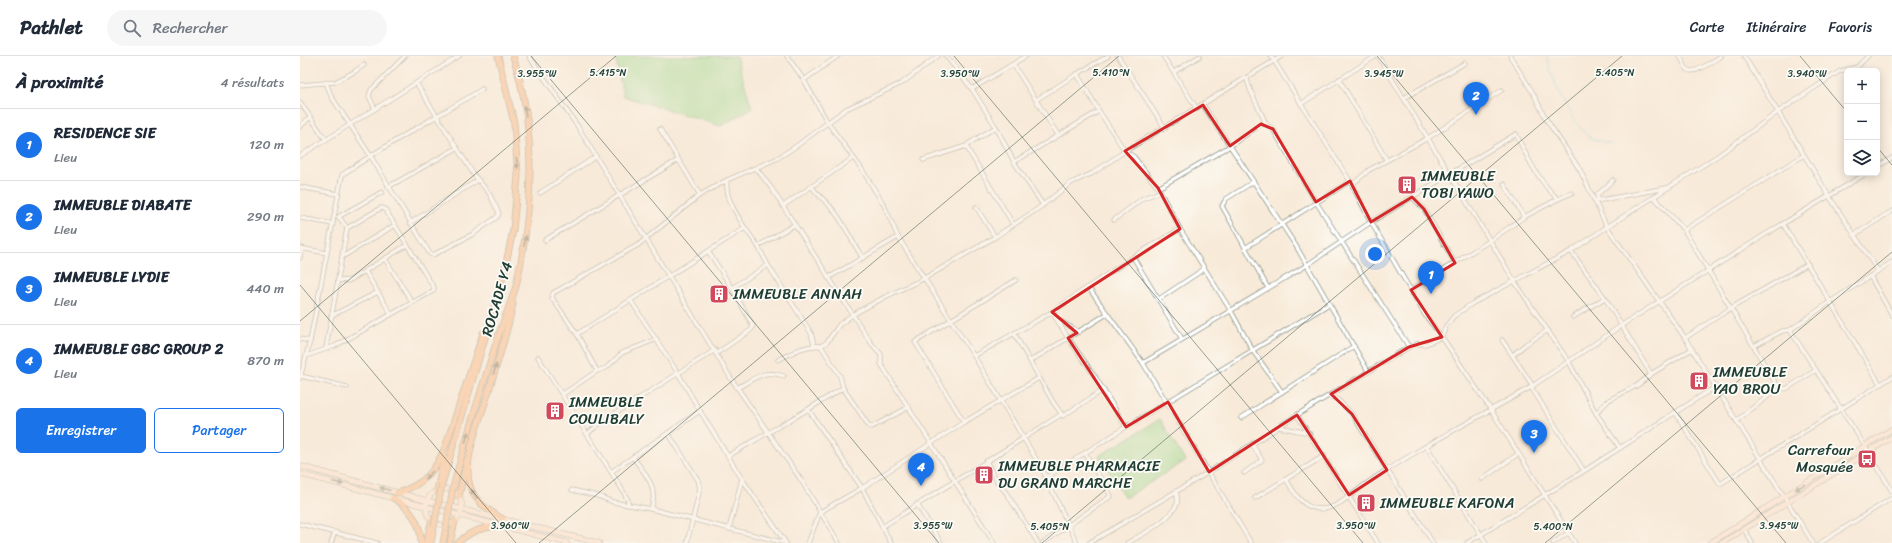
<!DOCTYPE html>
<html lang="fr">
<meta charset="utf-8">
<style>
:root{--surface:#fff;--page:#f6f6f7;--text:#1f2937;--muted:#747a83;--line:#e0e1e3;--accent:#1a73e8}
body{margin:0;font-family:Sriracha,sans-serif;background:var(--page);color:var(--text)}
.controls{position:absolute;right:12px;top:12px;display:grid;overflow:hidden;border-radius:6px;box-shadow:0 2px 10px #0003}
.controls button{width:36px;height:36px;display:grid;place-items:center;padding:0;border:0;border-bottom:1px solid var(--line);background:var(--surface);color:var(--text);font:20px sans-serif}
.you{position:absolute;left:1075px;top:198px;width:14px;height:14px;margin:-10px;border:3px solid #fff;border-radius:50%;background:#1a73e8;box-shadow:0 0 0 6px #1a73e833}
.badge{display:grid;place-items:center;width:26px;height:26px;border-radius:50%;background:var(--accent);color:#fff;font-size:13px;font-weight:700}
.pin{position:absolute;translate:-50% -33px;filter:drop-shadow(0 1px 2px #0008)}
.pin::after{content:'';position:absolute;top:21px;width:14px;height:12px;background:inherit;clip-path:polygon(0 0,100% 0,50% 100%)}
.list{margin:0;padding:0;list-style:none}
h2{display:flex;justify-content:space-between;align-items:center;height:52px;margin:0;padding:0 16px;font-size:17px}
h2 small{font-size:13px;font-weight:400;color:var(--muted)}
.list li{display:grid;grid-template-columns:26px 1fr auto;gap:12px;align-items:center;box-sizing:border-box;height:72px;padding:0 16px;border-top:1px solid var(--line)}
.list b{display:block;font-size:15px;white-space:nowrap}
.list p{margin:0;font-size:13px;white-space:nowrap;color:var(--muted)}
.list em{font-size:13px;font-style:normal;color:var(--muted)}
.actions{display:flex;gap:8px;padding:12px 16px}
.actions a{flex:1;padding:9px 0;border:1px solid var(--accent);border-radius:6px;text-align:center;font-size:14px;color:var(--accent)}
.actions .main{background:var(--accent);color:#fff}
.icon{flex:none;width:22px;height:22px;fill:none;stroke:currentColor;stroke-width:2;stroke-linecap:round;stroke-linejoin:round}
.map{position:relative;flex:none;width:1592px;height:487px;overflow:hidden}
header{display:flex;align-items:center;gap:24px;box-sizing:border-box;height:56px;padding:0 20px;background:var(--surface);border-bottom:1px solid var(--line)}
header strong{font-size:19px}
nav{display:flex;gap:22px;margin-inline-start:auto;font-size:14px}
.search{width:280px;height:36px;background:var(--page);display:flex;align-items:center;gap:10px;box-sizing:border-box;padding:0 14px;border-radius:22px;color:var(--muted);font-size:15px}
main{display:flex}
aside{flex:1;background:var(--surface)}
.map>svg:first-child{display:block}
</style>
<header>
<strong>Pathlet</strong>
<div class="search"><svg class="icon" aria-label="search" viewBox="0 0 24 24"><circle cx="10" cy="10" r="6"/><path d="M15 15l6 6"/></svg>Rechercher</div>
<nav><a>Carte</a><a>Itinéraire</a><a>Favoris</a></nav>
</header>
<main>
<aside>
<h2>À proximité<small>4 résultats</small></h2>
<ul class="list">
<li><span class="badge">1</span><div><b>RESIDENCE SIE</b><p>Lieu</p></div><em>120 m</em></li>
<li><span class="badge">2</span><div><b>IMMEUBLE DIABATE</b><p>Lieu</p></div><em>290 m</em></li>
<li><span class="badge">3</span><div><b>IMMEUBLE LYDIE</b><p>Lieu</p></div><em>440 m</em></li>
<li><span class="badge">4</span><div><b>IMMEUBLE GBC GROUP 2</b><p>Lieu</p></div><em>870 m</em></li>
</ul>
<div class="actions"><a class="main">Enregistrer</a><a>Partager</a></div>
</aside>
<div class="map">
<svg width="1592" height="487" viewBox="0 0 1592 487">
<rect width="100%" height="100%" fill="#fdfcf7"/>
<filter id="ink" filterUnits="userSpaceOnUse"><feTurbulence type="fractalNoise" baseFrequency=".025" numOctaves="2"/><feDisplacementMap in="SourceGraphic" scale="8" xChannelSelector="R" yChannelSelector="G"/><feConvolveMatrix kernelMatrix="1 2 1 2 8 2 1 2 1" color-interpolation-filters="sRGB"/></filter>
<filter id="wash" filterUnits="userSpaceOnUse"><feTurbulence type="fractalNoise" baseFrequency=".012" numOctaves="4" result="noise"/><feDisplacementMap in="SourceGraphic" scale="16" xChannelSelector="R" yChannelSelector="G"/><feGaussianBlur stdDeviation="0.9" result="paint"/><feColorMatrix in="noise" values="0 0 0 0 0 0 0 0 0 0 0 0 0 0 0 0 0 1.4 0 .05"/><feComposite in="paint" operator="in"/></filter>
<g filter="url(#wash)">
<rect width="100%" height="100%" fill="#f8ead8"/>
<g fill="#9cdc92" stroke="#5e8c63">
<path d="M315 0H436L452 52 421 70 323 40Z"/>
<path d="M860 363 885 405 825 442 799 400Z"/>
</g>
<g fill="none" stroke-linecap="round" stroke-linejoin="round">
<path stroke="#61c7df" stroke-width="1" d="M1247 0C1251 24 1270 64 1288 80 1295 85 1304 85 1312 88"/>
</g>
</g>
<g filter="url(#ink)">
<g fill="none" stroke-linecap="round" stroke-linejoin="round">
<g stroke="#8c9486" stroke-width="5">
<g id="minor">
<path d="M229 0 278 71 430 321 501 424 539 487"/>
<path d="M487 0 504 24 528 67 561 112 584 149 598 181 674 300 742 413 777 487"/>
<path d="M646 0 672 33 696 71 714 106 743 149"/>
<path d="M818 0 865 72"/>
<path d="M863 0 897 53"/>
<path d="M971 0 1050 125 1071 166 1125 259 1142 281 1191 354 1275 487"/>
<path d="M1078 0 1215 226 1269 306 1296 357 1320 392"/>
<path d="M1380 0C1382 4 1385 11 1388 14 1395 19 1414 4 1421 0"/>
<path d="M1444 0 1529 140 1578 215"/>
<path d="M713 8 758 79"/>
<path d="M874 16 900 0"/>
<path d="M947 22C948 34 961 55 966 68"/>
<path d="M1039 23 1086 103"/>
<path d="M504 24 538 0"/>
<path d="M26 26 31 40 70 99 130 198 133 199 173 178 197 161 199 157 189 137 174 119 116 27"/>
<path d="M0 29 35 26 54 16 64 9"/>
<path d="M672 33 726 0"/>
<path d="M1104 42 1165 7"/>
<path d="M736 44 777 18"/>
<path d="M0 46 26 84"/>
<path d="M1001 48 1076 0"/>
<path d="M903 49 996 190 1068 315"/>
<path d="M75 53 69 40 71 34 105 0"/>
<path d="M799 55 825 95 834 101 858 132 880 173 931 255 953 295 982 336"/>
<path d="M0 71 9 62"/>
<path d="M696 71 668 88 667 92 713 168"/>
<path d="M360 73 400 139"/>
<path d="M0 100 159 0"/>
<path d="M623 104 666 90"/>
<path d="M714 106 799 55 777 18 808 0"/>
<path d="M1577 111 1592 102"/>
<path d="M456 112 472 133 571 287 581 298V308L694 487"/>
<path d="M427 124C425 142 436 157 445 172L277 278 252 242 253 237 338 189 400 139 427 124 476 103 495 91 546 53 602 27 638 0"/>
<path d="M953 126 926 143 922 150 968 232"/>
<path d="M1204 128 1224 161"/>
<path d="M1052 129 1069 114 1128 82 1202 34"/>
<path d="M0 131 38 138"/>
<path d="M88 131 157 92"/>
<path d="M512 131C520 142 530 148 537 159 547 173 553 188 563 202"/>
<path d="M858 132 930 90 961 68H966L973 73 1016 146 1109 291"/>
<path d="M240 137 295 101"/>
<path d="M1112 141 1124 153 1155 207"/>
<path d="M1354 141 1384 174 1475 326 1480 331 1486 333 1516 314"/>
<path d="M1298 143 1297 139 1313 124"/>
<path d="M1296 145 1366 132"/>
<path d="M483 150 553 102"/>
<path d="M676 151 695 181"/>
<path d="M38 161 82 136"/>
<path d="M0 162 33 168"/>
<path d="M814 164 843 142 860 136"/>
<path d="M110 167 178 124"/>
<path d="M1483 168 1580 328"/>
<path d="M445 172 458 190 494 169"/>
<path d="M880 173 833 201 882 283"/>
<path d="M1384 174 1504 99"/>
<path d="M1554 179 1592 155"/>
<path d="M245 184 378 104"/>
<path d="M458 190 468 209"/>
<path d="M0 192 27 197"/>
<path d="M945 192 1050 125"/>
<path d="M408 195 432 232 453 270 451 274 417 297"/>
<path d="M1271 195 1305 242 1351 318"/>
<path d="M42 201 95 169"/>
<path d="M0 202 2 192"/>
<path d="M85 203 112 246"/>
<path d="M65 215 91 258"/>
<path d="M1570 220 1592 259"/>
<path d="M528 222 598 181"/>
<path d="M38 224 48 225 52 223 107 189"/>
<path d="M788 231 833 201"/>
<path d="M432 232 468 209 511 277 514 289"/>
<path d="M1111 234 1191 184 1224 161 1258 143"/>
<path d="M859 243 904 213"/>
<path d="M331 245 378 317 400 355 442 423 486 487"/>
<path d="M752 256 768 282 807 258"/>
<path d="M31 260 78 236"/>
<path d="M1273 261 1305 242"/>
<path d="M758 264 779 276"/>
<path d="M1490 274 1565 390 1592 435"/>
<path d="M714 277 753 346 763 360 803 334"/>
<path d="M277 278 297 315"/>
<path d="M1385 282 1431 252 1508 208"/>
<path d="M0 283 10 285"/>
<path d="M1202 284 1233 330"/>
<path d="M521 290 540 320 543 332"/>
<path d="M1454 290 1482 275 1490 274 1530 246 1592 206"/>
<path d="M26 292 47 172 39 161"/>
<path d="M1213 299 1226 288 1248 274"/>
<path d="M6 300 35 290 133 235 134 232 85 153 81 152 47 172"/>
<path d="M674 300 752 256 788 231 843 307 951 487"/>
<path d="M238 301 320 430 328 444V449"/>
<path d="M478 304C492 297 506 288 521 290L527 286 539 269 552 259 585 241 625 222 695 181 739 152 771 127 793 117 825 95 982 0"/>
<path d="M730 305 768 282 796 322 826 371"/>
<path d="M843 307 1007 209 1071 166 1216 78C1227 101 1239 126 1258 143L1272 137"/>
<path d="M1 320 47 331"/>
<path d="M0 322 10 285 42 119C87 87 136 62 182 33"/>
<path d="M1231 331 1322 269 1466 178 1567 117"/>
<path d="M437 332C456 322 463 313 484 320"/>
<path d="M263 338 297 315 306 312 322 297 357 283"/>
<path d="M1028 340 1037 343 1052 358 1133 487"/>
<path d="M507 354 543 332 569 370 572 371 609 351"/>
<path d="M1375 356 1420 428 1592 321"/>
<path d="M1296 357 1309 344 1338 329 1351 318 1392 293"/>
<path d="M997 359 1078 487"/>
<path d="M941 362 1054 290"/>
<path d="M1436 365 1480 331"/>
<path d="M664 366 615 286 716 224"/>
<path d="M979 371 1009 377"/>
<path d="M368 377 398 424 400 433 387 487"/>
<path d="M287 378 303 365 415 294"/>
<path d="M1127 391 1186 487"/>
<path d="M428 400 507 354 510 356 562 432 591 487"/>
<path d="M333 401C345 419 359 430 351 453"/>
<path d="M686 405 698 427 707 438 738 487"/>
<path d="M311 416 400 355"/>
<path d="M944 417 962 404 952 388"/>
<path d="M745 422 826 371 1029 248"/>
<path d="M986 423C994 436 1002 453 1021 453 1037 453 1053 437 1066 428 1118 392 1176 363 1231 331L1284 415"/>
<path d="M1182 423 1218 398"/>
<path d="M272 434 298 440 313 446 351 453 486 487"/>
<path d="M955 442 1024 400"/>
<path d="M617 448 641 487"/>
<path d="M0 468 77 487"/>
<path d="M582 471 762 358"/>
<path d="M429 473 442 423"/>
<path d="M1444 473 1452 487"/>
<path d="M31 487 35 476"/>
<path d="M508 487 520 456 562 432 664 366 739 322"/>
<path d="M743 487 811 440 785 397"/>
<path d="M789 487 909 416 997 359 1109 291 1117 288H1126L1142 281 1146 270 1154 260 1173 247 1271 195 1307 171 1280 114 1246 63 1233 37 1210 0"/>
<path d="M827 487C842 479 870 464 877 448 878 445 877 439 876 435"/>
<path d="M1167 487 1284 415 1415 331"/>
<path d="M1253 487 1268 477"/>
<path d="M1513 487 1385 282 1307 171 1419 99 1478 56 1540 15 1557 11 1568 0"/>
<path d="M1520 487 1592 442"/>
</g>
</g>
<g stroke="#8c9486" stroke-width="6">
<g id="secondary">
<path d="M0 410 128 445 299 487"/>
<path d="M0 418 267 487"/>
<circle cx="144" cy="451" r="18"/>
<path d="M1410 487 1592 373"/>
<path d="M1422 487 1592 381"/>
</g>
</g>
<g stroke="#8c9486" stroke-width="7">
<g id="trunk">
<path d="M142 428 204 217 213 174 218 120 214 67 198 0"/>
<path d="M153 432C166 381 182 331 198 281 204 264 211 247 216 230 233 155 237 74 213 0"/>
<path d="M137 435 144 401"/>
<path d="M97 437C126 428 135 415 146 389L183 277"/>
<path d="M159 440 167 404"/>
<path d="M93 442C110 452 121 467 121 487"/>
<path d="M203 463C191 456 176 447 171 433 161 407 179 366 187 341 196 310 207 279 213 247"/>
<path d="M126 487 132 464"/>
<path d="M131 487 134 470"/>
<path d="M143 487 146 472"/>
<path d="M150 487 155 465"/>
<path d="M158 487C170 475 181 472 197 470"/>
</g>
</g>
<use href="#minor" stroke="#fff" stroke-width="3.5"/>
<use href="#secondary" stroke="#fde4d1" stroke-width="5"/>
<use href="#trunk" stroke="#fabc8b" stroke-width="5.5"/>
<g stroke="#8c9486" stroke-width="7" stroke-linecap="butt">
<g id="trunk-bridge">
<path d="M134 470 142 428"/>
<path d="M146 472 153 432"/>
</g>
</g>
<use href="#trunk-bridge" stroke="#fabc8b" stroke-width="5.5"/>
</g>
<defs><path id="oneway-solid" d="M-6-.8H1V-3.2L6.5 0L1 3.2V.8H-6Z"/></defs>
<g fill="#82765b">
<use href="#oneway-solid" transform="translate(225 55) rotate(-100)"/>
<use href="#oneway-solid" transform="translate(217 107) rotate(85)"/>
<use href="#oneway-solid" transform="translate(225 185) rotate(-79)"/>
<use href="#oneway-solid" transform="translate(195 313) rotate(-74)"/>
<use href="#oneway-solid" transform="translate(167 381) rotate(-73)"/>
<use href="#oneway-solid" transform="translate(129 419) rotate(134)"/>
<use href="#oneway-solid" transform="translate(174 438) rotate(-123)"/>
</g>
<g fill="#8e9082">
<use href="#oneway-solid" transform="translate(38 427) rotate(15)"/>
<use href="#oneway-solid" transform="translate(1500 431) rotate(148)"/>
<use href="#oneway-solid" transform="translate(85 433) rotate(-165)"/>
</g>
</g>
<path d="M0 0H1592V487H0ZM903 49 930 90 961 68 973 73 1016 146 1050 125 1071 166 1112 141 1124 153 1155 207 1111 234 1142 281 1109 291 1031 338 1052 358 1087 414 1049 439 997 359 909 416 868 346 826 371 768 282 777 277 752 256 880 173 858 132 825 95Z" fill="#f8ead8" fill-opacity=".55" fill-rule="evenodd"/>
<path fill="none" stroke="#d62828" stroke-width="3" stroke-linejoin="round" d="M903 49 930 90 961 68 973 73 1016 146 1050 125 1071 166 1112 141 1124 153 1155 207 1111 234 1142 281 1109 291 1031 338 1052 358 1087 414 1049 439 997 359 909 416 868 346 826 371 768 282 777 277 752 256 880 173 858 132 825 95Z"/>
<path fill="none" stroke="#1f3d34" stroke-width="1" stroke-opacity="0.45" d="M231 0 639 487M654 0 1063 487M1077 0 1486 487M1500 0 1547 56M1577 91 1592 109M0 229 216 487M0 265 316 0M239 487 819 0M742 487 1322 0M1245 487 1592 196"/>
<defs>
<g id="building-square" transform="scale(1)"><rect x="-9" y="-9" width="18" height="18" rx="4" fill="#d1495b" stroke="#fdfcf7"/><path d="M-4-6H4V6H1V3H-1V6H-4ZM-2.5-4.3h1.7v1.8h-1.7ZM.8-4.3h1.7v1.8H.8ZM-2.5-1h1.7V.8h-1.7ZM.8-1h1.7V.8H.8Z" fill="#fff"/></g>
<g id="bus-square" transform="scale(1)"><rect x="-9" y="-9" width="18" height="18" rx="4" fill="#d1495b" stroke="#fdfcf7"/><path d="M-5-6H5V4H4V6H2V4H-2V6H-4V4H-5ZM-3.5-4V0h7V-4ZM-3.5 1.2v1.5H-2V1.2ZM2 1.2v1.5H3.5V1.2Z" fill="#fff"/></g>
</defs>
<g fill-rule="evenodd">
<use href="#building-square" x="1107" y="129"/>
<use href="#building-square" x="419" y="238"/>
<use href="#building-square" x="1399" y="325"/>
<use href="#building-square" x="255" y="355"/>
<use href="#bus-square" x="1567" y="403"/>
<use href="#building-square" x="684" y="419"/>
<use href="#building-square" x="1066" y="447"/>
</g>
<g text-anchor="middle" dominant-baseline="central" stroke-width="3.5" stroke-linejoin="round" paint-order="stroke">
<g font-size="15" fill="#1f3d34" stroke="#fdfcf7" text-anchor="start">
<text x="1121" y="120">IMMEUBLE<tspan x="1121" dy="17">TOBI YAWO</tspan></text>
<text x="433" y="238">IMMEUBLE ANNAH</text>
<text x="1413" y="316">IMMEUBLE<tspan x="1413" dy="17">YAO BROU</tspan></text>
<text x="269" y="346">IMMEUBLE<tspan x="269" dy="17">COULIBALY</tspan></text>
<text x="1553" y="394" text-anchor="end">Carrefour<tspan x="1553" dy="17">Mosquée</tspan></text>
<text x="698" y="410">IMMEUBLE PHARMACIE<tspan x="698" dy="17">DU GRAND MARCHE</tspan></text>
<text x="1080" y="447">IMMEUBLE KAFONA</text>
</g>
<g font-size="15" fill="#1f3d34" stroke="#fdfcf7">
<text transform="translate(197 243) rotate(-74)">ROCADE Y4</text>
</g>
</g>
<g font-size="10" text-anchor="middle" fill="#1f3d34" stroke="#fdfcf7" stroke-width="3.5" stroke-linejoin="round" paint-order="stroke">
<text x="308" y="20">5.415°N</text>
<text x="811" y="20">5.410°N</text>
<text x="1315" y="20">5.405°N</text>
<text x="237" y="21">3.955°W</text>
<text x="660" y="21">3.950°W</text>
<text x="1084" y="21">3.945°W</text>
<text x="1507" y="21">3.940°W</text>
<text x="210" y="473">3.960°W</text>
<text x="633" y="473">3.955°W</text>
<text x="1056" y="473">3.950°W</text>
<text x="1479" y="473">3.945°W</text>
<text x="750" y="474">5.405°N</text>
<text x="1253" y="474">5.400°N</text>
</g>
</svg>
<div class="controls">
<button>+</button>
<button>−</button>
<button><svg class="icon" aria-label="layers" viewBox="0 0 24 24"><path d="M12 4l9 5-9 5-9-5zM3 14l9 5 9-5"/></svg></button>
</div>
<div class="you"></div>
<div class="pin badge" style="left:1131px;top:238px">1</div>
<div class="pin badge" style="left:1176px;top:59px">2</div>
<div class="pin badge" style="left:1234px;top:397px">3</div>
<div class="pin badge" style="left:621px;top:430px">4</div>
</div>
</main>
